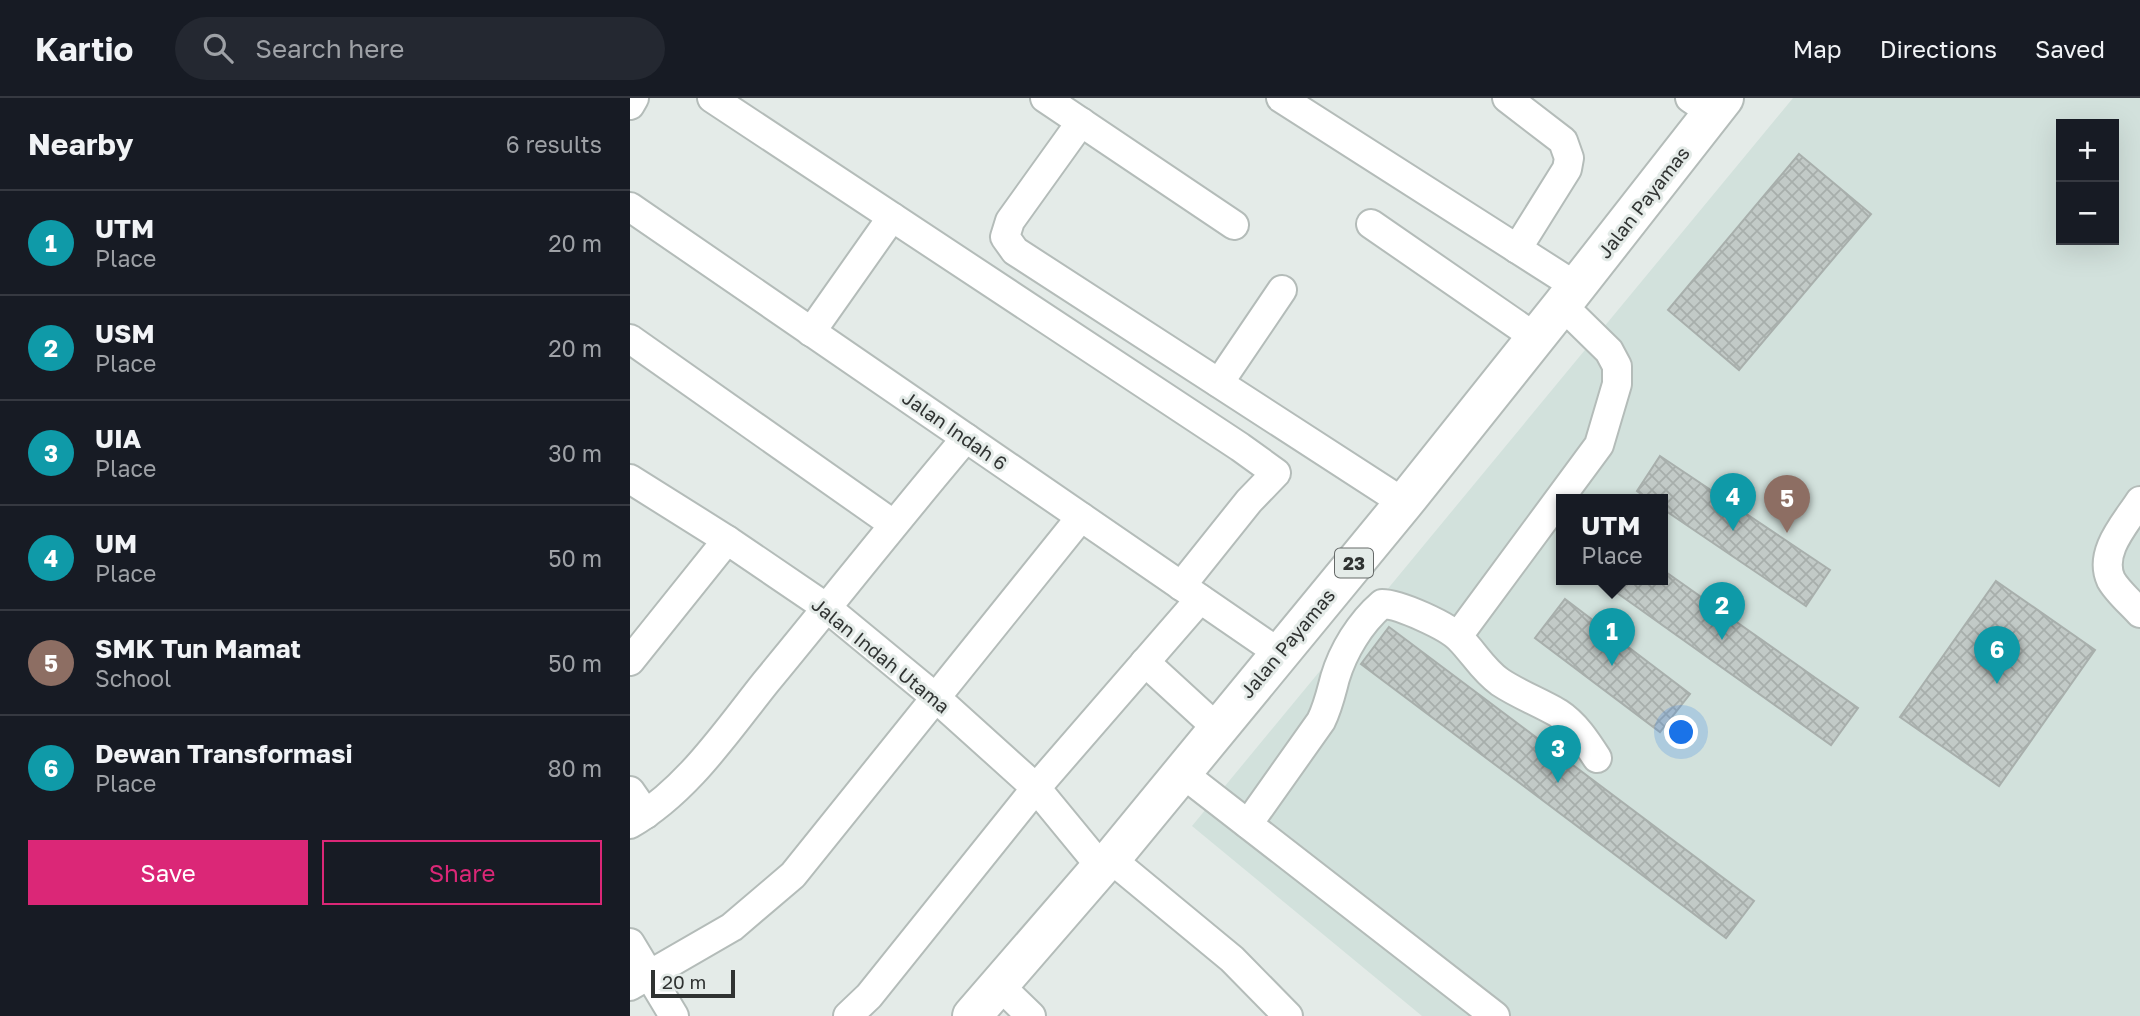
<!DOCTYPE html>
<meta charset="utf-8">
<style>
:root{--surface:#171b24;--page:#242831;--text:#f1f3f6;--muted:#9ea1a6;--line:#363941;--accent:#db2777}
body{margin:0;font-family:"Golos Text",sans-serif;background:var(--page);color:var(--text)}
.controls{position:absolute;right:21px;top:21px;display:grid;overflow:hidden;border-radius:0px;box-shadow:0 7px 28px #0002}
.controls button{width:63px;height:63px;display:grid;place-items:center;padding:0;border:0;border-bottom:2px solid var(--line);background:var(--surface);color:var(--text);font:35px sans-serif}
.scale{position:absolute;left:21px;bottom:18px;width:84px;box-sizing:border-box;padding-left:7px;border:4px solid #303332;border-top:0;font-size:19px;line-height:24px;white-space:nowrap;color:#303332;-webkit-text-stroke:5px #e4ebe8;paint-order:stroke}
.you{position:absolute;left:1052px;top:635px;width:24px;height:24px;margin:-18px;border:5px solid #fff;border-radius:50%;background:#1a73e8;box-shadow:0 0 0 10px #1a73e833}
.badge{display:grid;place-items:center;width:46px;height:46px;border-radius:50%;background:var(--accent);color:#fff;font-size:23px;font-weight:700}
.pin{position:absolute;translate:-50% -58px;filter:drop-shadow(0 2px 4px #0008)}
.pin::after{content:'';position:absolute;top:37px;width:24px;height:21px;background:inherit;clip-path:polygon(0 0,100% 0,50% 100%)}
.popup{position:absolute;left:926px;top:396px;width:112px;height:91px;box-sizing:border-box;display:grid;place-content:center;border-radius:0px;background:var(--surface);filter:drop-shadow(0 2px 5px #0005);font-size:23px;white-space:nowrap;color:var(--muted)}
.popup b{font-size:26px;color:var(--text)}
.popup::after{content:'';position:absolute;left:50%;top:100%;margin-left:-14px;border:14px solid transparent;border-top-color:var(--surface)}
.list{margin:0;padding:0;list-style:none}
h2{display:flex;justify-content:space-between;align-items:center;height:91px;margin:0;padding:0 28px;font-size:30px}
h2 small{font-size:23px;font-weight:400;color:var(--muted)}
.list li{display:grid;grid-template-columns:46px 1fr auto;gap:21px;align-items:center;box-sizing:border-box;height:105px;padding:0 28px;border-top:2px solid var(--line)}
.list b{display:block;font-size:26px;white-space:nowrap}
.list p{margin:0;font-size:23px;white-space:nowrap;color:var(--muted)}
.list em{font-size:23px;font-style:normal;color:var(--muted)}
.actions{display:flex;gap:14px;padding:21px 28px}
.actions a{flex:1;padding:16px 0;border:2px solid var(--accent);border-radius:0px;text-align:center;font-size:24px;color:var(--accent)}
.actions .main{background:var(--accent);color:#fff}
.icon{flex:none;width:38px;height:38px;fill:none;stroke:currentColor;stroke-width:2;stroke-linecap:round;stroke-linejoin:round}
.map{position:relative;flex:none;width:1510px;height:918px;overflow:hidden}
header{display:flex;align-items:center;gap:42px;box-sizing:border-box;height:98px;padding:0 35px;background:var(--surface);border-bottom:2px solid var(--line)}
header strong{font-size:33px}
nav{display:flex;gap:38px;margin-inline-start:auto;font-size:24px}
.search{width:490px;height:63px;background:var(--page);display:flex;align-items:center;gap:18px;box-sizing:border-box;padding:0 24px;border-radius:38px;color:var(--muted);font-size:26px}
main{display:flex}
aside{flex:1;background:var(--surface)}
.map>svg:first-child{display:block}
</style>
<header>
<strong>Kartio</strong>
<div class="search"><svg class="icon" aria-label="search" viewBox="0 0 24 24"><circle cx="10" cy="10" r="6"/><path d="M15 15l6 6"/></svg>Search here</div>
<nav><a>Map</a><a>Directions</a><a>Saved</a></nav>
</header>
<main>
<aside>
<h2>Nearby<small>6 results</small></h2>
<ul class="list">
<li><span class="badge" style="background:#0f9aa8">1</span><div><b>UTM</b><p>Place</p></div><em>20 m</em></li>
<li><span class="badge" style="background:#0f9aa8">2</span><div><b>USM</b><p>Place</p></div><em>20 m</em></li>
<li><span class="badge" style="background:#0f9aa8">3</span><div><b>UIA</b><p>Place</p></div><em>30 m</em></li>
<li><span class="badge" style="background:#0f9aa8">4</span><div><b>UM</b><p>Place</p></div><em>50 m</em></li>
<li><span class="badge" style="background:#8d6e63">5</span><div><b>SMK Tun Mamat</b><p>School</p></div><em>50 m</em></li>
<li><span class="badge" style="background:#0f9aa8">6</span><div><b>Dewan Transformasi</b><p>Place</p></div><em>80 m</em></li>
</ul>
<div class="actions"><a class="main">Save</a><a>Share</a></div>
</aside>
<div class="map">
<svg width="1510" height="918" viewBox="0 0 1510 918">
<defs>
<pattern id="building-cross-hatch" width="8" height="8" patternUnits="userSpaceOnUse" patternTransform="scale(1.75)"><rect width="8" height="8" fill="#c2cac7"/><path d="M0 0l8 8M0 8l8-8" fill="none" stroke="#a7aeab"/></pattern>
</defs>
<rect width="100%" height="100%" fill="#e4ebe8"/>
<path fill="#d2e1dc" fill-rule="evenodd" d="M1163 0H1510V918H792L562 728ZM1431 26H1484V142H1431ZM931 402H1033V482H931Z"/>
<g fill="url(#building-cross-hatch)" stroke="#a8afac" stroke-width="2">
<path d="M1169 56 1241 116 1109 272 1038 212Z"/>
<path d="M1030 358 1200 472 1176 508 1033 411V402H1019L1007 393Z"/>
<path d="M1033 472 1228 610 1201 647 969 482H1033Z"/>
<path d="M1366 483 1465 552 1369 688 1270 619Z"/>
<path d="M935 501 1060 596 1030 634 905 540Z"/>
<path d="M759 529 1124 803 1096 840 731 566Z"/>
</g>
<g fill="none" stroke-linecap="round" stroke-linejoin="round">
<g stroke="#b4bcb9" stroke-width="32">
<g id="minor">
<path d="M82 0 610 349 646 375 619 403 551 488"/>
<path d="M415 0 604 127"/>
<path d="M651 0 947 189"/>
<path d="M877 0 933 43 939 60 937 71 887 151"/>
<path d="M1060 0 1082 15"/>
<path d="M0 7 4 0"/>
<path d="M451 24 380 123 375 139 385 153 774 405"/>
<path d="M0 109 649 555"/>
<path d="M741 126 906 240"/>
<path d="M181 234 262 119"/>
<path d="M0 241 263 426"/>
<path d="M589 285 652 192"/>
<path d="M0 381 97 442 197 510 305 599 406 690 471 769"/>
<path d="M1510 403C1496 425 1468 454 1481 482 1487 493 1501 505 1510 515"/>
<path d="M828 538 969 347 987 286V268L979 253 932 207"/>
<path d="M0 563 97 442"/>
<path d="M515 564 587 630"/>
<path d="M552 675 865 918"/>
<path d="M0 693 16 716"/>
<path d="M0 726C57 693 96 634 136 584 203 503 268 420 336 340"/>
<path d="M618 726 691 623C698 609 701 595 705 580 713 553 730 525 752 506 769 506 818 528 830 541 844 555 853 572 870 584 888 596 909 604 928 615 945 626 956 643 967 660"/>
<path d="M481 761 602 861 658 918"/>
<path d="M0 845 44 918"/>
<path d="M369 887 401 918"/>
<path d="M0 888 102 829 163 777 451 419"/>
<path d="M218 918 239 898 406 690 570 501"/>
</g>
</g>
<g stroke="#b4bcb9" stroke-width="42">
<path id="highway" d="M342 918 471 769 481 761 774 405 932 207 1094 0"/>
</g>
<use href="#minor" stroke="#fff" stroke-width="28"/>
<use href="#highway" stroke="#fff" stroke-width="38"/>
</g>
<g text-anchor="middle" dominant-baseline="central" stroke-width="6" stroke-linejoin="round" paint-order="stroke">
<rect fill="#e4ebe8" stroke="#666a69" stroke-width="2" x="705" y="450.5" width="38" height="29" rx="5"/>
<g font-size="18" font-weight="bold" fill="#303332">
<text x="724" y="465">23</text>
</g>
<g font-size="19" fill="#303332" stroke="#e4ebe8">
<text transform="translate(1013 104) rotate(-52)">Jalan Payamas</text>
<text transform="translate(325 332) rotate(35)">Jalan Indah 6</text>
<text transform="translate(657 545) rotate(-50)">Jalan Payamas</text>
<text transform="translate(251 557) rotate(39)">Jalan Indah Utama</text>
</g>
</g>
</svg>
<div class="controls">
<button>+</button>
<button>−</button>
</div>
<div class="scale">20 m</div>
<div class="you"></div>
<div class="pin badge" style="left:982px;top:568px;background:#0f9aa8">1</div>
<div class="popup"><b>UTM</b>Place</div>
<div class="pin badge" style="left:1092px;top:542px;background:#0f9aa8">2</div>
<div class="pin badge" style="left:928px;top:685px;background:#0f9aa8">3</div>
<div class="pin badge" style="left:1103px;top:433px;background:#0f9aa8">4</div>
<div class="pin badge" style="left:1157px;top:435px;background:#8d6e63">5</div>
<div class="pin badge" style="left:1367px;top:586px;background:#0f9aa8">6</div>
</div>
</main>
